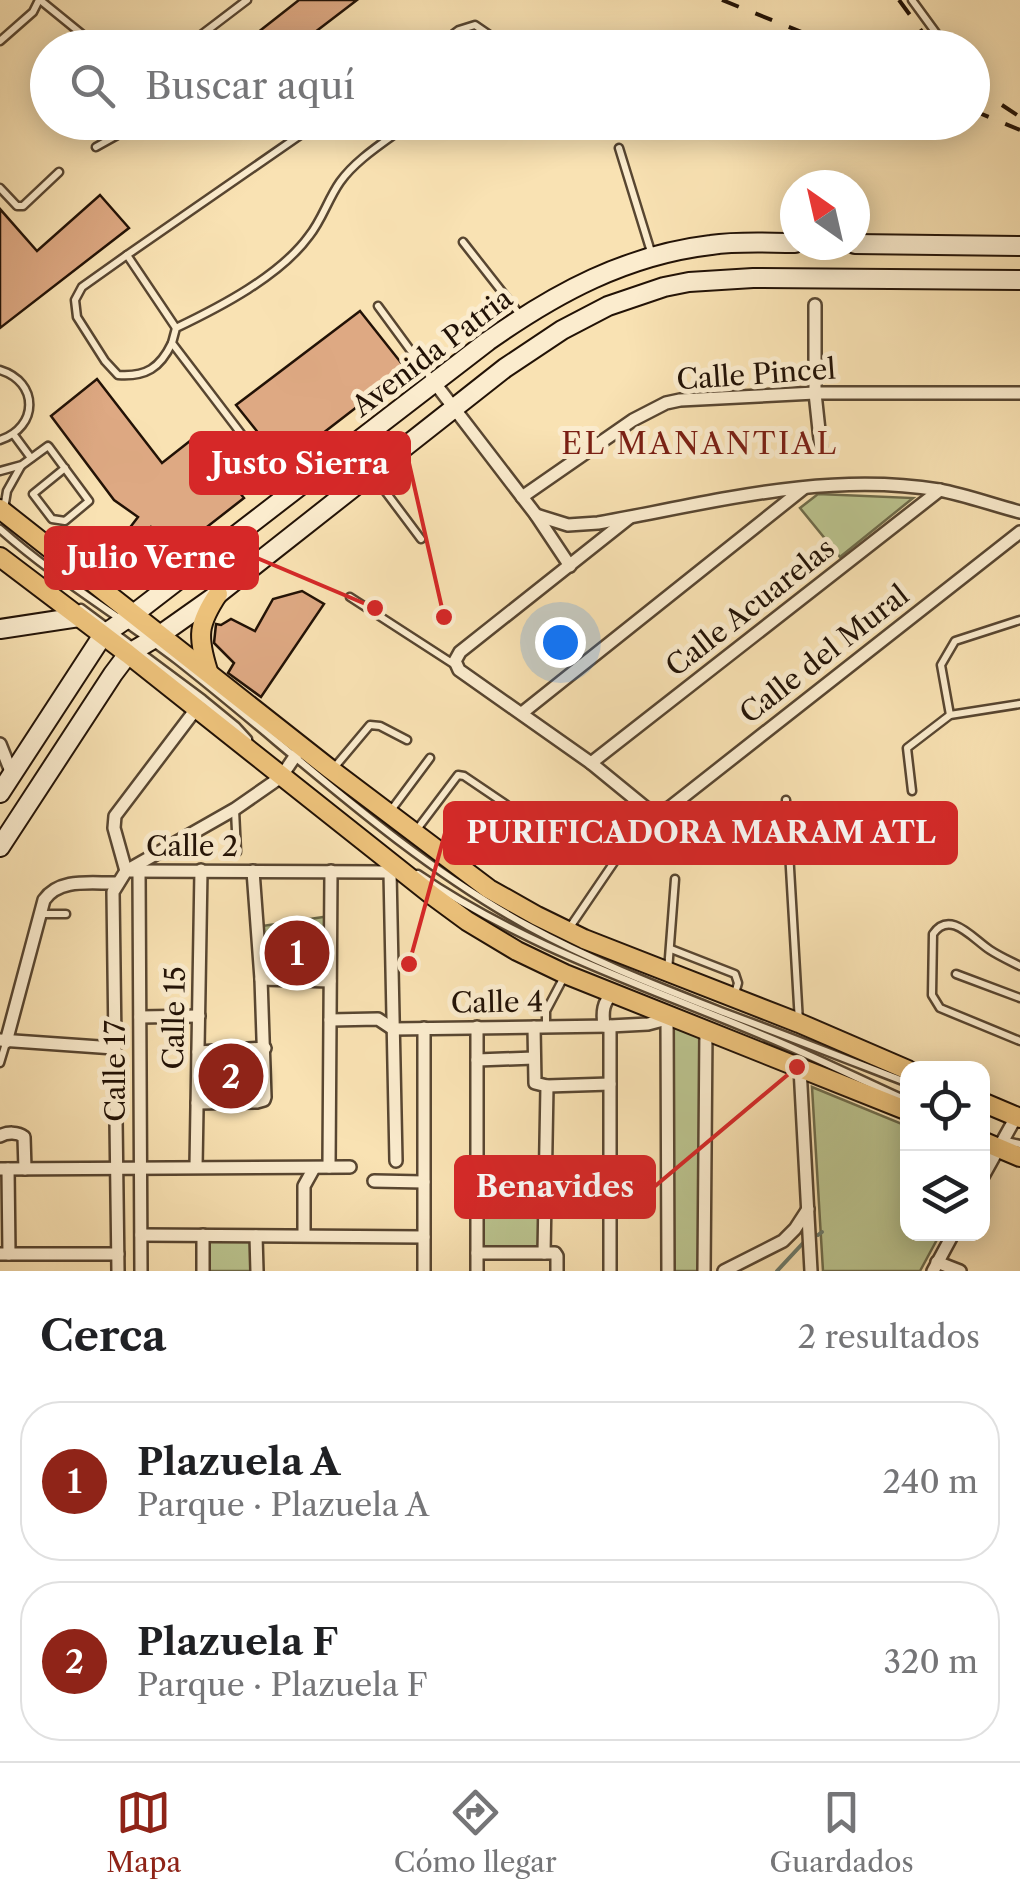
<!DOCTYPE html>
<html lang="es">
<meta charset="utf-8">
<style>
:root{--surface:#fff;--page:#f6f6f6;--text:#202124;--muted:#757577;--line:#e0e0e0;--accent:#8f2418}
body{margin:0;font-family:"Libre Caslon Text",serif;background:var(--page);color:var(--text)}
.controls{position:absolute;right:30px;bottom:30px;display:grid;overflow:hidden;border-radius:20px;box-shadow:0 5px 25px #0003}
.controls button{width:90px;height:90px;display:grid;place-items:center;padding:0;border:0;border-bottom:2px solid var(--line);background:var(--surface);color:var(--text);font:50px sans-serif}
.compass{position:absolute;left:780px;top:170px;width:90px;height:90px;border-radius:50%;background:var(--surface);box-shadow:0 5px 25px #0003;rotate:326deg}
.you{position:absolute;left:560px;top:642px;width:35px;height:35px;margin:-25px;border:8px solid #fff;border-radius:50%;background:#1a73e8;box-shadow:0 0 0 15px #1a73e833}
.badge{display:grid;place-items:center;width:65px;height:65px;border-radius:50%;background:var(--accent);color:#fff;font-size:32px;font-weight:700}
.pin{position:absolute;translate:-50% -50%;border:5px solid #fff;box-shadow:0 2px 10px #0006}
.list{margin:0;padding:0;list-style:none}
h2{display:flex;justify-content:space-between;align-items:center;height:130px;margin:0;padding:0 40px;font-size:42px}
h2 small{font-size:32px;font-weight:400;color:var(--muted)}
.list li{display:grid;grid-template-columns:65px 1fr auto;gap:30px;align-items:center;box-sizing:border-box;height:160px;margin:0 20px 20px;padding:0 20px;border:2px solid var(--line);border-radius:40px}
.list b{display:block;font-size:38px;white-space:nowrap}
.list p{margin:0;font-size:32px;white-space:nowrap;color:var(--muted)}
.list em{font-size:32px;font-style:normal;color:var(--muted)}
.icon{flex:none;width:55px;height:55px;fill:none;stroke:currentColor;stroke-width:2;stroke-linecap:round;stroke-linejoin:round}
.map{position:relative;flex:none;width:1020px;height:1271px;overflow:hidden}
.search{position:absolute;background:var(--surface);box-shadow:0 5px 25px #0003;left:30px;right:30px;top:30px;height:110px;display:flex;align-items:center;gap:25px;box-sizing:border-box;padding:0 35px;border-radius:55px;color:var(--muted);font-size:38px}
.sheet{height:490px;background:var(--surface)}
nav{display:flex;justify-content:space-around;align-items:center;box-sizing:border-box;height:140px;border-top:2px solid var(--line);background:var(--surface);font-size:28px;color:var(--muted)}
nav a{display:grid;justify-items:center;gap:5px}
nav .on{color:var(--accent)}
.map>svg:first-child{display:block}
</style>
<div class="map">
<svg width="1020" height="1271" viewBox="0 0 1020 1271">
<rect width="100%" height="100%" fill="#f9e2b3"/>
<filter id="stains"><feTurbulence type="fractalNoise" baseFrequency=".002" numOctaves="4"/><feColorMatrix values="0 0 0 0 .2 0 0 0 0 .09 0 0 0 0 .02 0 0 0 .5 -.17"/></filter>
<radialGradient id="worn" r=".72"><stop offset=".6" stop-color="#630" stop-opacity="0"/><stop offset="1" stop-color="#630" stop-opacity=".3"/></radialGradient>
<g fill="#bbc48f" stroke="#6e6b4a" stroke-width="2.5">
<path d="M818 494 913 498 840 557 800 508Z"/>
<path d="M330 916V981L265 983 262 926Z"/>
<path d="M668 1026 693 1027 705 1030 701 1271H669Z"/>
<path d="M265 1048 264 1100 197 1103 198 1052Z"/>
<path d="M812 1087 907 1126 908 1234H940L920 1271H823Z"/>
<path d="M477 1202H545L544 1253H477Z"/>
<path d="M203 1235 256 1236 257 1271H203Z"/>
</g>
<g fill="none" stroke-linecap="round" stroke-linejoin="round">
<g stroke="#6c796a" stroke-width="4">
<path d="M818 1235 822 1232"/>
<path d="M777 1271 804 1242"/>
</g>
</g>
<g fill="#dea983" stroke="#221206" stroke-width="2.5">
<path d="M299 0H357L306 39 313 48H238Z"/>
<path d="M100 195 129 228 0 328V209L37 251Z"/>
<path d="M360 311 406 369 283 464 236 405Z"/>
<path d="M97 379 162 463 195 437 244 498 180 548 151 527 137 545 134 542 125 554 121 551 113 562 110 559 102 568 92 560 111 540 113 542 122 532 125 534 138 517 114 500 51 416Z"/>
<path d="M302 591 324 604 261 697 228 673 234 663 214 643 216 624 221 625 231 619 255 631 273 599Z"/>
</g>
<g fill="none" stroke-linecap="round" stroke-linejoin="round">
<g stroke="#584631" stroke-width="11">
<g id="lane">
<path d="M40 0 99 48"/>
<path d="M912 0 947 48"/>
<path d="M0 41 33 12 39 0"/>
<path d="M184 48 247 0"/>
<path d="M435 48 459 30 475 25 491 36 496 48"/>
<path d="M96 147 141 122"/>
<path d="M619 148 652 255"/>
<path d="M0 188 17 206H23L59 172"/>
<path d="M463 242 521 316"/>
<path d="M127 255 82 287 75 300 77 317 105 361 118 375C146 377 160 368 172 343"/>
<path d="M378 306 433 381"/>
<path d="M176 328 127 255 319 122"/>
<path d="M0 370C39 382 39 427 0 440"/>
<path d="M14 435 31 458"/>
<path d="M0 471 22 465 48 446 49 447 89 501 65 521 52 519 33 494 65 468"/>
<path d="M370 477 382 487 421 539"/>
<path d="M287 494 172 343 176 328C220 307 280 276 309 236 322 220 328 199 340 182 357 158 388 140 411 122"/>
<path d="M4 509 7 491 21 466"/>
<path d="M0 529C55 578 118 615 177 660 292 750 399 855 528 926 590 960 657 986 723 1012 785 1035 846 1059 908 1083"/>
<path d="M98 585 140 553 171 584"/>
<path d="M350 597 455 665"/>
<path d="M81 608 203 699 236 726 248 739"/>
<path d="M950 715 941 665 955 641 1020 620"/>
<path d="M333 769 370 725 380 726 407 740"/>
<path d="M912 791 907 748 950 715 1020 704"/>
<path d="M786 800 799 1022"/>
<path d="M235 810 237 852"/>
<path d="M389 813 430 758"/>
<path d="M415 832 458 775 464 776 526 818"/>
<path d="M418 874C523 946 646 986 762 1035 811 1055 859 1079 908 1101"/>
<path d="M41 914H66"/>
<path d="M568 930 621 852"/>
<path d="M671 949 735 974 738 983 734 997"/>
<path d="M1020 966C1010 961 999 956 990 950 973 939 950 909 933 934L932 995 940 1008 1020 1041"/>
<path d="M668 971 675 879"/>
<path d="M956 974 1020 998"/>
<path d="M546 1026V1011L565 975"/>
<path d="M0 1063 6 1043"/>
<path d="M1002 1140 1020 1144"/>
</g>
</g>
<g stroke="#584631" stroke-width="16">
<g id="street">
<path d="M815 305V393L821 449"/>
<path d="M434 382 536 515 570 566"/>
<path d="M522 497 633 420 666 403 680 400 815 393H1020"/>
<path d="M536 515 568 525 598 523C710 503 824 471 939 490 966 495 993 505 1020 512"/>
<path d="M629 518 460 652 455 661 459 670 591 763 646 808 657 811 669 808 1020 532"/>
<path d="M522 713 804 488"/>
<path d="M0 744 12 774"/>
<path d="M591 763 940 490"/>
<path d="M126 871 114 828 115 816 196 709"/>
<path d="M130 871 390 872 396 1161"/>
<path d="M139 871 141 1271"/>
<path d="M261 979 330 981"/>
<path d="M667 1015 668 1271"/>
<path d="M140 1017 199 1016"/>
<path d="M330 1020 378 1019 393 1029 610 1026 648 1024 667 1019"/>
<path d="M604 1026C602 1011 603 1003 613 992"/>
<path d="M477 1027V1271"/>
<path d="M534 1027 535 1083 547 1086 544 1253"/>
<path d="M0 1040 114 1048"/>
<path d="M6 1042 44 900C60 877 93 884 118 883"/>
<path d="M198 1052 265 1048"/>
<path d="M477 1060 534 1058"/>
<path d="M800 1068 811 1271"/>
<path d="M547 1086 610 1084"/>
<path d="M197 1103 257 1102 264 1100 265 1097 261 979 253 871"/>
<path d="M0 1136C7 1132 18 1132 24 1137L25 1169"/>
<path d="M196 1167 201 870"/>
<path d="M329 1167 331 871"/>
<path d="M0 1169 350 1167"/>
<path d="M8 1169 9 1254"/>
<path d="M982 1178 1016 1117"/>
<path d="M374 1181 424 1182"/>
<path d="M477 1202H545"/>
<path d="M304 1234V1186L314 1168"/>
<path d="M141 1235 424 1237"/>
<path d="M256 1236 257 1271"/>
<path d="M477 1253H555L557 1256V1271"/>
<path d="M0 1254H118"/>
<path d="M937 1262 960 1271"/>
<path d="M118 1271 113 892 126 871 235 809 281 777 302 746"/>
<path d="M203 1271V1235"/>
<path d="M424 1271V1028"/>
<path d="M610 1271V1026"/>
<path d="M704 1271 706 1030"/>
<path d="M724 1271 783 1241 795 1229 808 1209"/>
<path d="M933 1271 953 1234"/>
</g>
</g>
<g stroke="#221206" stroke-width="22">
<g id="secondary">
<path d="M855 244 1020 246"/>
<path d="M0 629 79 617"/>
<path d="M0 793 103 635 135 613 488 341C556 293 626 255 711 245 738 241 767 243 795 243"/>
<path d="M0 847 113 674 128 654 160 635 218 594 505 368 562 330 608 306 664 287 689 282 753 278 1020 280"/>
</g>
</g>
<g stroke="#221206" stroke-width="22">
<g id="primary">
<path d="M0 509 330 769 489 889 537 916 584 939 799 1023 908 1070"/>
<path d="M0 557 128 654 433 896 467 921 517 951 565 974 908 1111"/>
<path d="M208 671C197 636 198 624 218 594"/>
<path d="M982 1102 1020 1118"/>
<path d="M982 1141 1020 1157"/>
</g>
</g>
<use href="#lane" stroke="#fbecce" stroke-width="6"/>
<use href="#street" stroke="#fbecce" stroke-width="11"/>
<use href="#secondary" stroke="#fbecce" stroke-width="18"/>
<use href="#primary" stroke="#ecc17a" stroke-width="18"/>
<g stroke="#221206" stroke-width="4" stroke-dasharray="18 18" stroke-linecap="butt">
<path d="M722 0 841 48"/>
<path d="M899 0 934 48"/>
<path d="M972 85 1020 117"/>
<path d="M972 110 1020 130"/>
</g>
</g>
<g text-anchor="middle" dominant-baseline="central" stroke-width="10" stroke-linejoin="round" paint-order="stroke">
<g font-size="28" fill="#221206" stroke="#fbecce">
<text transform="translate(432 352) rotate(-37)">Avenida Patria</text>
<text transform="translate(756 374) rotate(-4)">Calle Pincel</text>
<text transform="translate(750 607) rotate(-38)">Calle Acuarelas</text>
<text transform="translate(824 654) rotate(-38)">Calle del Mural</text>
<text x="192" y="846">Calle 2</text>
<text transform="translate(497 1002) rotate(-1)">Calle 4</text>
<text transform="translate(174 1018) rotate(-89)">Calle 15</text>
<text transform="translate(115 1071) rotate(-90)">Calle 17</text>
</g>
<g font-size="30" letter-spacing="2.5" fill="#7a1f14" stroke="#fbecce">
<text x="700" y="443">EL MANANTIAL</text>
</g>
</g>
<path fill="none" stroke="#d62828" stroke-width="4" d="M444 617L409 463M375 608L257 558M409 964L445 833M797 1067L654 1187"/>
<g fill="#d62828" stroke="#fbecce" stroke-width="4">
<circle cx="444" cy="617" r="10"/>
<circle cx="375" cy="608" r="10"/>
<circle cx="409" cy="964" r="10"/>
<circle cx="797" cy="1067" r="10"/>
</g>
<g fill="#d62828" stroke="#d62828" stroke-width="4">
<rect x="191" y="433" width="218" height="60" rx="10"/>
<rect x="46" y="528" width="211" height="60" rx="10"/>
<rect x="445" y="803" width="511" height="60" rx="10"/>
<rect x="456" y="1157" width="198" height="60" rx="10"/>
</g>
<g font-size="30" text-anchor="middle" font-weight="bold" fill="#fff">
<text x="300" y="474">Justo Sierra</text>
<text x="151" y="568">Julio Verne</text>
<text x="701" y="843">PURIFICADORA MARAM ATL</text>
<text x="555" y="1197">Benavides</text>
</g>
<rect width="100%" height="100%" filter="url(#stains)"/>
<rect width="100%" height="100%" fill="url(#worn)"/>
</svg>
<div class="controls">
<button><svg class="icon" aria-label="locate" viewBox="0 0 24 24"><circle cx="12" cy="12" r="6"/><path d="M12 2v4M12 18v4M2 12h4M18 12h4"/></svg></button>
<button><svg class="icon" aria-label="layers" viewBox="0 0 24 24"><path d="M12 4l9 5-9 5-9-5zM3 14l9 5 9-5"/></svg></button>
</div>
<svg class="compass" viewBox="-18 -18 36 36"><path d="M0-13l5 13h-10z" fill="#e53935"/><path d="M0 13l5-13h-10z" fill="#757577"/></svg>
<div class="you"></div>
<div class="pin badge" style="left:297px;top:953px">1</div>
<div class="pin badge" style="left:231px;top:1076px">2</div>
<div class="search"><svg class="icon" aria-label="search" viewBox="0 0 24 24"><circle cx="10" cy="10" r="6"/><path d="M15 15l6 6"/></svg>Buscar aquí</div>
</div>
<section class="sheet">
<h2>Cerca<small>2 resultados</small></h2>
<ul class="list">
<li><span class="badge">1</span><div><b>Plazuela A</b><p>Parque · Plazuela A</p></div><em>240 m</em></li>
<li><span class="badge">2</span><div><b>Plazuela F</b><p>Parque · Plazuela F</p></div><em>320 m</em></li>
</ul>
</section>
<nav>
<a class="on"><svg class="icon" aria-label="map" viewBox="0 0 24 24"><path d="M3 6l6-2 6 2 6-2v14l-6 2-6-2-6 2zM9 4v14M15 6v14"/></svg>Mapa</a>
<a><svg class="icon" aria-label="directions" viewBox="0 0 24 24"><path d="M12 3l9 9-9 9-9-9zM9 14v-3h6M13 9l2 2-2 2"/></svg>Cómo llegar</a>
<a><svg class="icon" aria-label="saved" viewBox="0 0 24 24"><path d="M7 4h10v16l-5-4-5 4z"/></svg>Guardados</a>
</nav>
